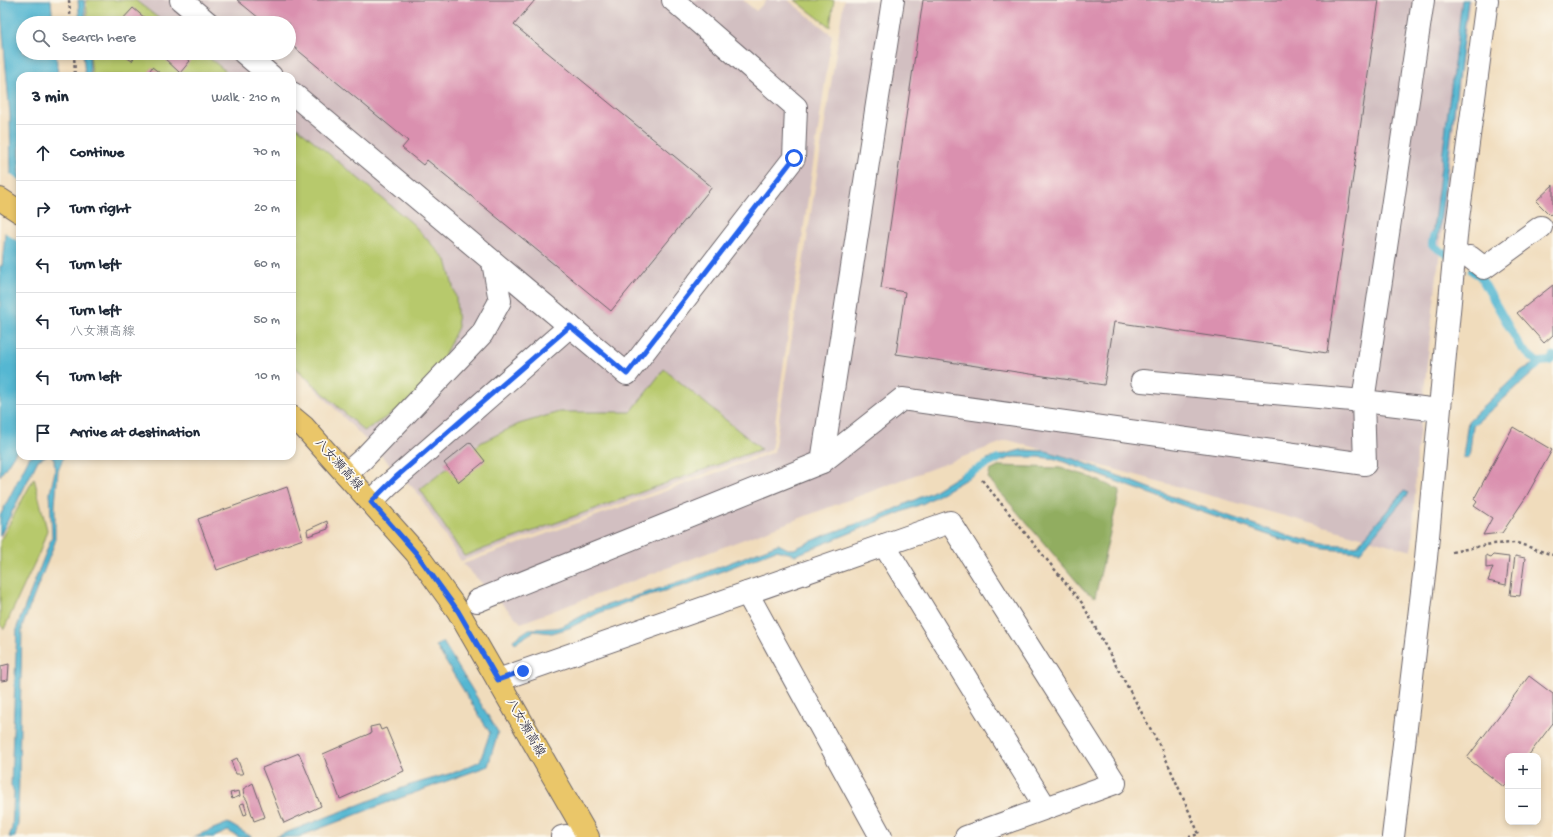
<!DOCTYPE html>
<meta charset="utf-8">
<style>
:root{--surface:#fff;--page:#f2f2f3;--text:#1f2937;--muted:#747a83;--line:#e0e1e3}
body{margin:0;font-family:"Gochi Hand","Klee One",sans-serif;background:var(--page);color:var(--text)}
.controls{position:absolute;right:12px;bottom:12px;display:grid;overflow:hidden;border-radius:8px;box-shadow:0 2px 6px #0003}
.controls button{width:36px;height:36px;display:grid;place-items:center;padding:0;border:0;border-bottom:1px solid var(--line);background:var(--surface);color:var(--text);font:20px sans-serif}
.stop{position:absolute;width:12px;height:12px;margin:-9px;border:3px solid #2563eb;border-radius:50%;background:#fff}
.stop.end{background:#2563eb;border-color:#fff;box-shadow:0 1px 4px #0008}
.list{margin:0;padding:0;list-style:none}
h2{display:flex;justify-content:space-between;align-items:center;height:52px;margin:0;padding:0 16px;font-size:17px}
h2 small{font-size:13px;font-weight:400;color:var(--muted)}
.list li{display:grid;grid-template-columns:26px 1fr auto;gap:12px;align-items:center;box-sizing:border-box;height:56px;padding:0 16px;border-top:1px solid var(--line)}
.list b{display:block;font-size:15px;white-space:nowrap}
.list p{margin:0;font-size:13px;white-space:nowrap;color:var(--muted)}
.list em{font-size:13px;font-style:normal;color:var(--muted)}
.icon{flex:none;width:22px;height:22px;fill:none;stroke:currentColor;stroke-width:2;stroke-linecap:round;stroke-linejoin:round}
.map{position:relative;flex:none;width:1553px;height:837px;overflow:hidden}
.search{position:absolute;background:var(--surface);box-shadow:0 2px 6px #0003;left:16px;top:16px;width:280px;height:44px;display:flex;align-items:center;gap:10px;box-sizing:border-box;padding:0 14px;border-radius:22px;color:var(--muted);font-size:15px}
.panel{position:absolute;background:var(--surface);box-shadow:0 2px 6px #0003;left:16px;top:72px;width:280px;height:388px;border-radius:12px}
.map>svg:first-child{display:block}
</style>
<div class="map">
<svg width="1553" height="837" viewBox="0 0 1553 837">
<rect width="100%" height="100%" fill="#fbf7ec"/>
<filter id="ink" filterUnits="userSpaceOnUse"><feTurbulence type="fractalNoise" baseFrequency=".025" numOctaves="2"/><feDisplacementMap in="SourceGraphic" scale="8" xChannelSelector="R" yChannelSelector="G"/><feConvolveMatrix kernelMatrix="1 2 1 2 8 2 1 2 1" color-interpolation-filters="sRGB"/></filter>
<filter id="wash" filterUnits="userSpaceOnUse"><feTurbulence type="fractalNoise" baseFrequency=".012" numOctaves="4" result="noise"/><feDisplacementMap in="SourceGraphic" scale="16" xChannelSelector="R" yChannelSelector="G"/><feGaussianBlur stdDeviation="0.9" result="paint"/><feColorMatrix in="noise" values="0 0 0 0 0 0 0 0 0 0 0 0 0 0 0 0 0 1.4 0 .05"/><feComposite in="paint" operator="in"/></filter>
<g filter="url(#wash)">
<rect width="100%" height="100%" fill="#f0dcbc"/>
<g fill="#d2bfc1">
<path d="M85 0H743L756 11 767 0H788L832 35 771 450 461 561 417 492 292 365V76H91L89 53H289V23H87Z"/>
<path d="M844 0H1470L1462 55 1417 453 1412 551 1008 440 521 623 463 564 774 452Z"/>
</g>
<g fill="#b7c96c" stroke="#6c7654">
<path d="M86 0H135L165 23H88Z"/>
<path d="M795 0H834L830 27Z"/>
<path d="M90 53H203L232 76H92Z"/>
<path d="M292 123 413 224 446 260 456 298 458 327 435 375 401 408 364 431 292 364Z"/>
<path d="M664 369 761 449 464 556 420 489 482 442 519 424 559 412H631Z"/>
<path d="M34 478 47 530 40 551 4 629 0 625V541Z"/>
</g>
<path fill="#91ad60" stroke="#5a684e" d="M1000 466 1060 468 1085 475 1120 490 1095 597 1084 590 988 478 990 471Z"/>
<g fill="#54b7d2" stroke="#3b6c86">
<path d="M0 0H51L53 23H23V53H56L58 76H20V446L0 476V266H2L11 171 10 115Z"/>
<path d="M78 0H84L86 23H80Z"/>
<path d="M1462 0H1468L1437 246H1431Z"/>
<path d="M83 53H89L90 76H85Z"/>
<path d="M1537 362 1544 363 1473 426 1469 458 1463 457 1468 421 1522 370Z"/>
<path d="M1021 450 1046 451 1077 460 1178 499 1288 536 1324 544 1357 546 1404 491 1409 493 1360 552 1326 549 1283 540 1164 499 1056 459 1039 457H1013L989 465 987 459Z"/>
<path d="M30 456H46L38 460 0 536V516Z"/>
<path d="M51 456H64L58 471 55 504V542L22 627 18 824 15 837H9L12 828 14 792 11 785 17 627 52 537 50 493 55 471 54 459Z"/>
<path d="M973 467 975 474 924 503 796 555 776 550 686 585 638 598 599 613 569 628 552 633 534 631 515 643 513 640 529 629 555 628 563 626 595 609 683 581 778 544 788 549H794L828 534 879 516 932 492Z"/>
<path d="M443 642 498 732 488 766 381 805 298 837H275L410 785 456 772 480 761 490 733 436 646Z"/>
<path d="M228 823 252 837H239L228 831 214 837H193Z"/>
</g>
<path fill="#f0dcbc" d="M9 173 20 180V243L3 231Z"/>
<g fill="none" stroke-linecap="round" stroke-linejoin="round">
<g stroke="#54b7d2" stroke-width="8">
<path d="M1433 237 1432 245 1452 258"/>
<path d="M1472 271 1480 276 1521 348 1537 362"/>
<path d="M1535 367 1540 362 1550 361 1553 356"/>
<path d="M965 475 998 459"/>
</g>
</g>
<g id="blocks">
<g fill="#da90af">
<path d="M237 0H535L514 25 712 187 611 311 427 160 423 165 402 148 408 141 289 43V23H265Z"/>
<path d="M923 0H1379L1327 353 1114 322 1104 385 896 354 905 292 881 288Z"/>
<path d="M133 8 151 23H119Z"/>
<path d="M125 53H134L136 54 132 61 123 55Z"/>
<path d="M166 53H181L190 61 180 73 163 57Z"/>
<path d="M152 67 164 76H147Z"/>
<path d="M1553 185V212L1550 215 1536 201Z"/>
<path d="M1553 285V335L1544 343 1517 313Z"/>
<path d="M1513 427 1552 450 1526 497 1502 533 1483 535 1492 518 1474 506 1477 502 1474 499Z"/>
<path d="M470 442 485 461 459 482 444 463Z"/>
<path d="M287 487 303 539 217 570 198 519Z"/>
<path d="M327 521 328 529 308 536 307 530Z"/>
<path d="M1486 555 1491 557 1493 555 1509 557 1506 585 1488 581 1493 567 1486 568Z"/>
<path d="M1515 556 1525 558 1520 596 1510 595Z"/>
<path d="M9 664 8 680 1 681V666Z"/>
<path d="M1529 676 1553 694V723L1528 756H1508V782L1504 787 1467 758Z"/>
<path d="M379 725 381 730 386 728 404 771 340 799 323 754 371 733 370 727Z"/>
<path d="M299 753 321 806 284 823 262 768Z"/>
<path d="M237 758 243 774H236L231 761Z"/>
<path d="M253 783 265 817 254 821 247 800 244 796 243 789Z"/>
<path d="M239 791 240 796 232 799 230 793Z"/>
<path d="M244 803 247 814 244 815 240 804Z"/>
</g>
</g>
</g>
<g filter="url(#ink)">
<use href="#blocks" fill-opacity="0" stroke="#6a6368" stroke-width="1"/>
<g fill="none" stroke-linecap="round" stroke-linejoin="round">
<g stroke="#6a6368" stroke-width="24">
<g id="minor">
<path d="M181 0 208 23"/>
<path d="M244 53 271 76"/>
<path d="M292 93 627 374 794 158 796 107 673 0"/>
<path d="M1470 257 1484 268 1541 227"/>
<path d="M1142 381 1363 401 1439 410"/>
<path d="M822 462 893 0"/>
<path d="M346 474 364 458 482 334 500 301 493 262"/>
<path d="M371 502 388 485 570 326"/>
<path d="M884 545 1046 808"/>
<path d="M747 593 881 837"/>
<path d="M477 601 822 462 902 399 1365 464 1363 401 1423 0"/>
<path d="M498 680 950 522 1115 783 966 837"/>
<path d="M562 837 566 836"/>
<path d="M1393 837 1426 558 1457 226 1487 0"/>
</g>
</g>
<g stroke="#6a6368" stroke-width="24">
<g id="major">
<path d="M0 199 20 212"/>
<path d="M292 417 304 427 416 553 458 611 588 837"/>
</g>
</g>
<g stroke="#6a6368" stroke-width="2.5" stroke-dasharray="3 3" stroke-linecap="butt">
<path d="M69 0 71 23"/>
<path d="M74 53 75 76"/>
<path d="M982 480 1082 603 1162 750 1199 834 1189 837"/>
<path d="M1452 552 1491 544 1517 543 1553 555"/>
</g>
<use href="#minor" stroke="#fff" stroke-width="22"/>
<use href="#major" stroke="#eac669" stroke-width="22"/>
</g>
</g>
<g fill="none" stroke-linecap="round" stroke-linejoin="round" filter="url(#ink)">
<path stroke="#2563eb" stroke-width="5" d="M523 671 498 680 458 611 416 553 371 502 395 478 570 326 627 374 794 158"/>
</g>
<g text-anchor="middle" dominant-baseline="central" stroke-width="3.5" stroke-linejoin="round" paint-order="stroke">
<g font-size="13" fill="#22223b" stroke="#fbf7ec">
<text transform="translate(338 465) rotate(48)">八女瀬高線</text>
<text transform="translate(525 728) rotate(60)">八女瀬高線</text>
</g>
</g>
</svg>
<div class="controls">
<button>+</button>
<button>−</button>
</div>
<div class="stop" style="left:794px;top:158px"></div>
<div class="stop end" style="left:523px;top:671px"></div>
<div class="search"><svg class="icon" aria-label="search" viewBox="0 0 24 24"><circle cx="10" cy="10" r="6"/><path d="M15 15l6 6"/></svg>Search here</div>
<section class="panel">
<h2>3 min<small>Walk · 210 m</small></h2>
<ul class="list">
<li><svg class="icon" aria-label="ahead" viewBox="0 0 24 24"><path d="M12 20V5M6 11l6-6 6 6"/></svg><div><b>Continue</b></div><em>70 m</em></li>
<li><svg class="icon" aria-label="right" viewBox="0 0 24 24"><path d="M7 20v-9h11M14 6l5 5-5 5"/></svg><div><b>Turn right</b></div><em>20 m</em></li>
<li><svg class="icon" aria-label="left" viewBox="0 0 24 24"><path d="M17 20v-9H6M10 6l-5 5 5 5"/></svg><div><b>Turn left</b></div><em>60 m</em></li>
<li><svg class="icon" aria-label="left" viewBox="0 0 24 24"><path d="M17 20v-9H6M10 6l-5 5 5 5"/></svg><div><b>Turn left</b><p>八女瀬高線</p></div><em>50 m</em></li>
<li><svg class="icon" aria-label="left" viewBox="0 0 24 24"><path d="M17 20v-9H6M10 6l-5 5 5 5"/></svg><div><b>Turn left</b></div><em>10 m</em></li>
<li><svg class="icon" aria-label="arrive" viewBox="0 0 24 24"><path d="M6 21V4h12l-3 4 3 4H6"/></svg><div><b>Arrive at destination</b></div></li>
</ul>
</section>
</div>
